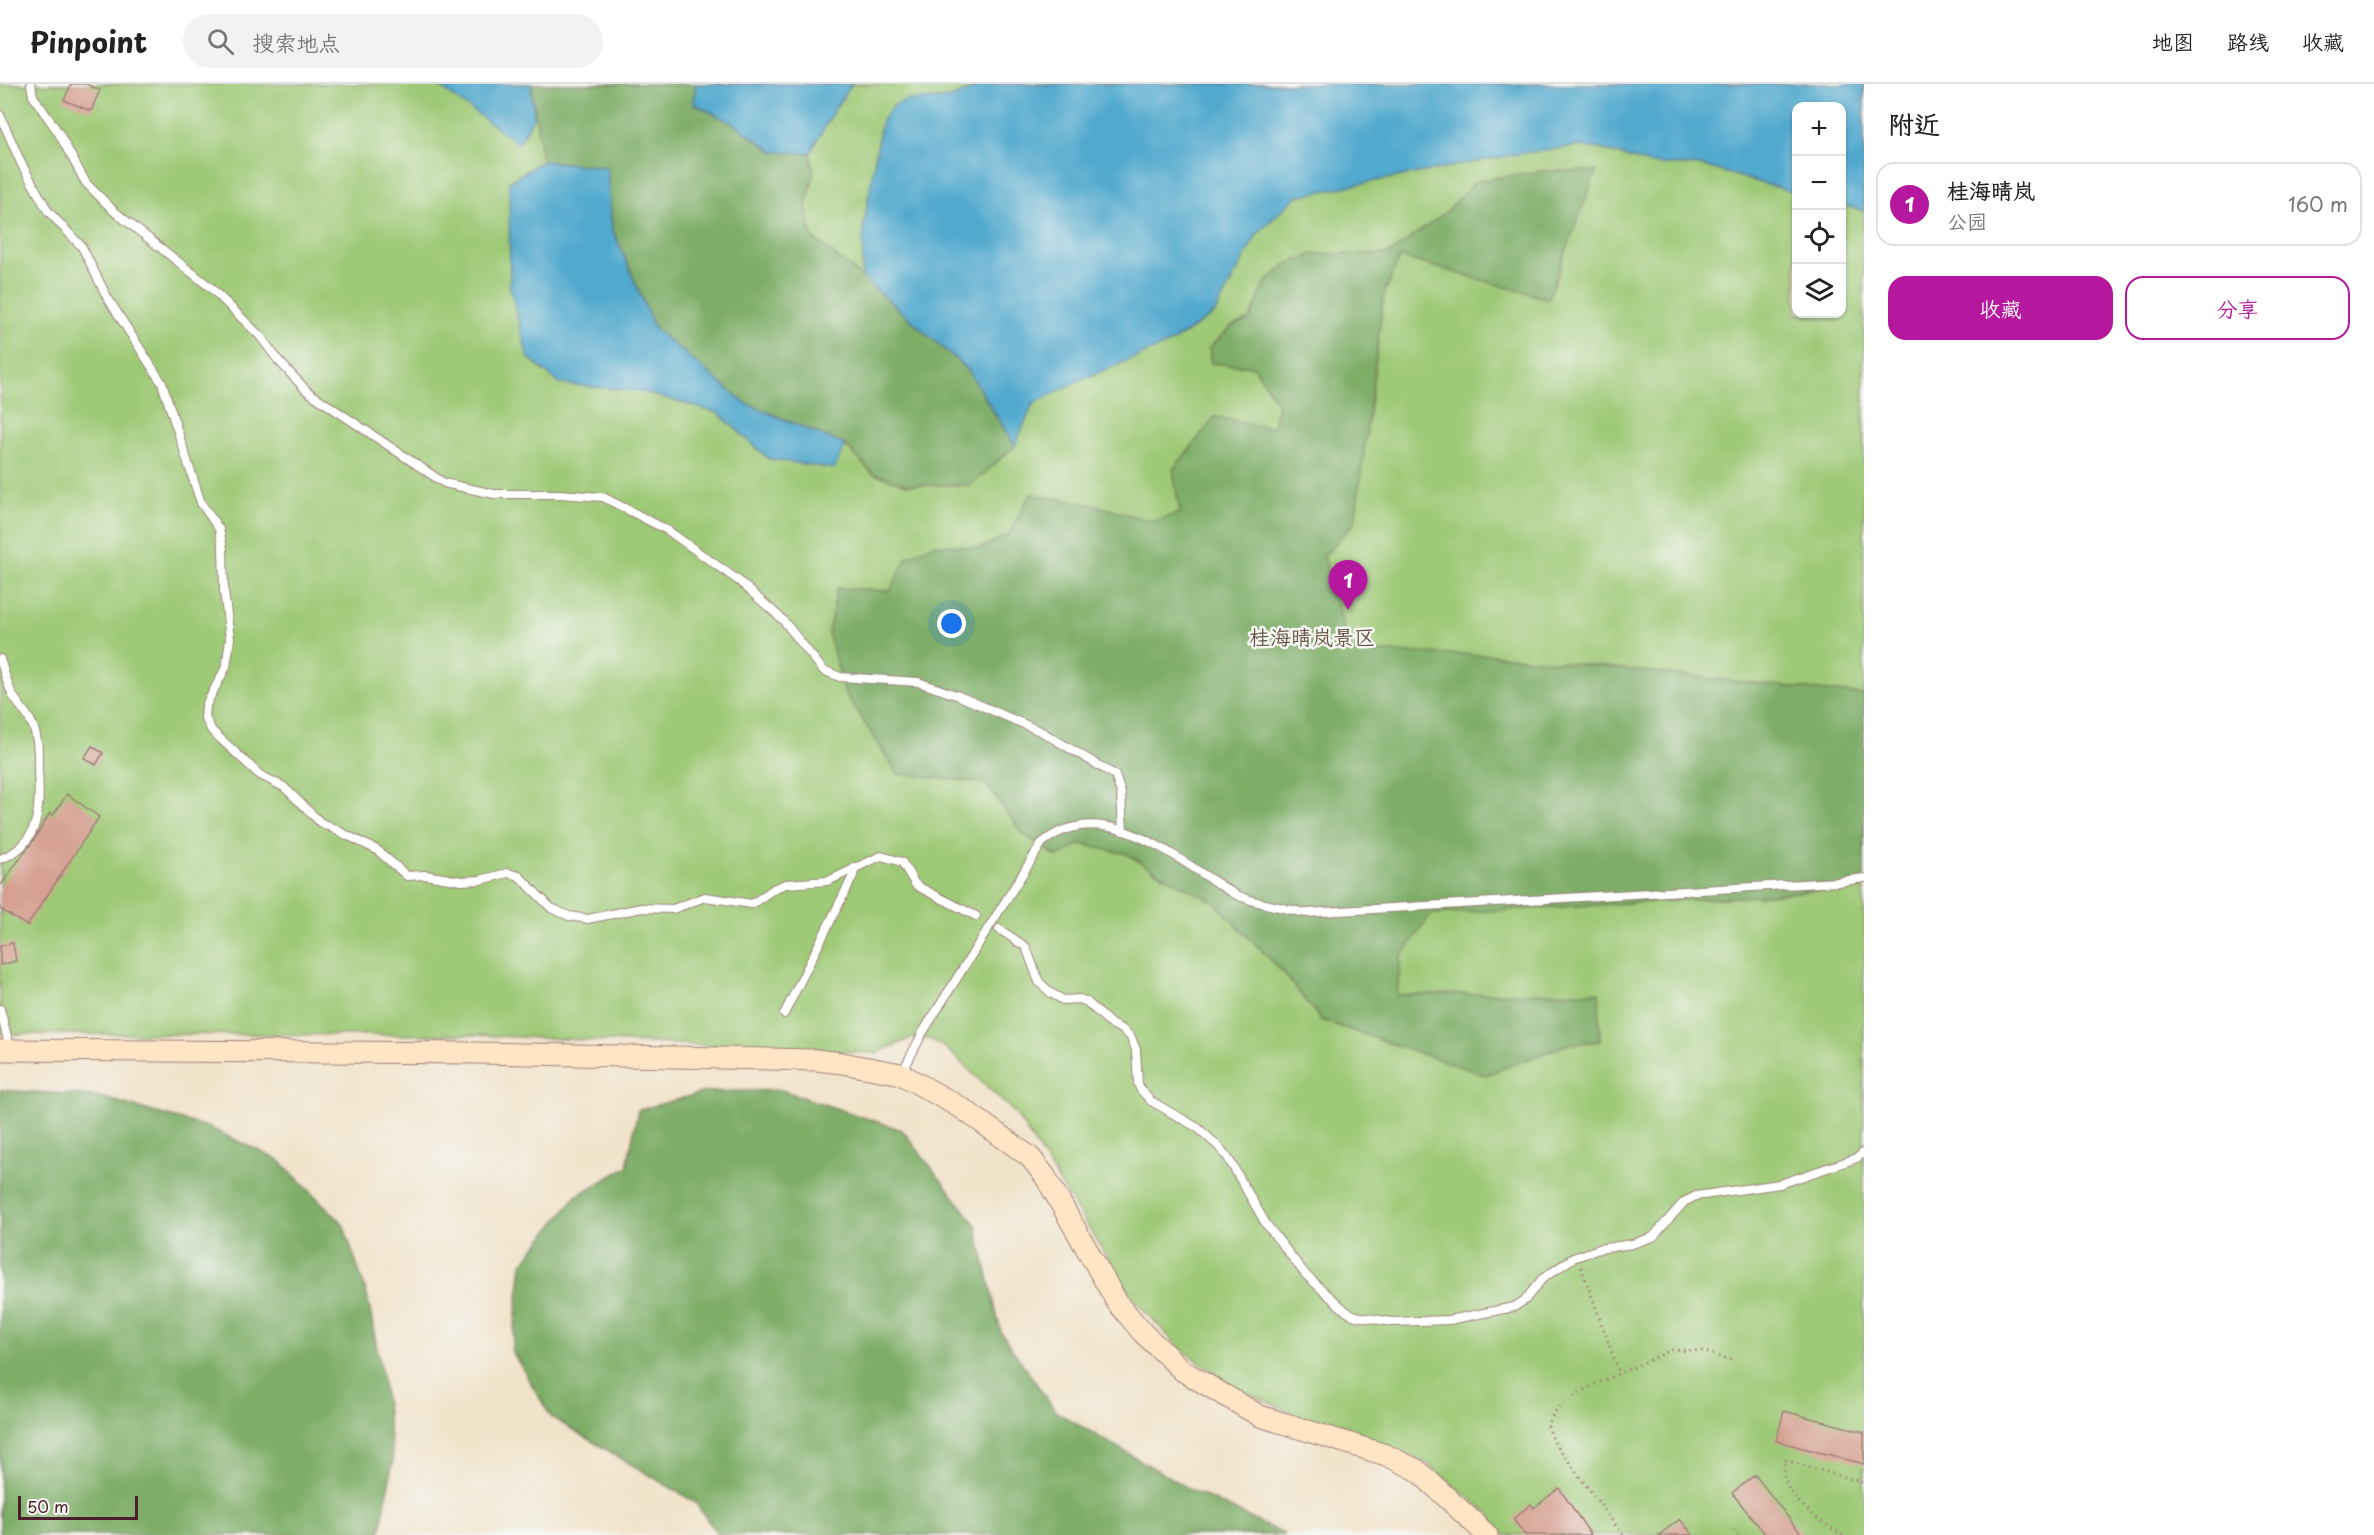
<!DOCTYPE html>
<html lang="zh">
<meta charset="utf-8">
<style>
:root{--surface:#fff;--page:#f2f2f2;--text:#222;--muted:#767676;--line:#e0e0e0;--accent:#b5179e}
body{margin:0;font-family:"Playpen Sans","LXGW WenKai TC",sans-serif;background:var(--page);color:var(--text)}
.controls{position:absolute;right:18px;top:18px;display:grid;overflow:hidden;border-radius:12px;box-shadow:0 2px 4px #0004}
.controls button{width:54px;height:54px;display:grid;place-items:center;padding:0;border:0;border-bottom:2px solid var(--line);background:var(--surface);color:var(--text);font:30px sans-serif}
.scale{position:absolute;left:18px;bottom:15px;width:120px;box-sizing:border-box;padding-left:6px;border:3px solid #4a1f2b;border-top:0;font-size:16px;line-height:21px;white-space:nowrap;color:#4a1f2b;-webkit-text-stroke:4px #f6f6f2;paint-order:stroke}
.you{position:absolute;left:952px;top:540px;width:21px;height:21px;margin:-15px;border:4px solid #fff;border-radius:50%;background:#1a73e8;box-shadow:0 0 0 9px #1a73e833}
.badge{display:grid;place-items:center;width:39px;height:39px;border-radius:50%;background:var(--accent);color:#fff;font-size:20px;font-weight:700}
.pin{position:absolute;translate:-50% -50px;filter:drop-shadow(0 2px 3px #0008)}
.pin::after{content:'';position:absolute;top:32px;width:21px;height:18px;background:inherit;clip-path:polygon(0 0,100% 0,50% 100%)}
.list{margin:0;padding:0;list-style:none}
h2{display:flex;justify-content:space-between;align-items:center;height:78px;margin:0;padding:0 24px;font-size:26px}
h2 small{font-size:20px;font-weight:400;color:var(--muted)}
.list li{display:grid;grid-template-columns:39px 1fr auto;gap:18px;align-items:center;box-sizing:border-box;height:84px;margin:0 12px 12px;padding:0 12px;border:2px solid var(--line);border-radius:18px}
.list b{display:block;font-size:22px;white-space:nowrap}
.list p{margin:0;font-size:20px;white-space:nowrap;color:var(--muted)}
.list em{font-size:20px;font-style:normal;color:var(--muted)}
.actions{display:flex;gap:12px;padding:18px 24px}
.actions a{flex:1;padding:14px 0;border:2px solid var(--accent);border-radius:18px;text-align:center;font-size:21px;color:var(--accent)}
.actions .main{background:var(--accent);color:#fff}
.icon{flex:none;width:33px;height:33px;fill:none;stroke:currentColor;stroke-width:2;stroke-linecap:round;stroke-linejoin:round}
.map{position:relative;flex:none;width:1864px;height:1451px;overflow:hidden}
header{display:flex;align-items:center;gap:36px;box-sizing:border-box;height:84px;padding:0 30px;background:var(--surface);border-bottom:2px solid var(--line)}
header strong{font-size:28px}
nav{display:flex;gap:33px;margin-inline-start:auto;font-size:21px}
.search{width:420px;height:54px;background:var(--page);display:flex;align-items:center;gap:15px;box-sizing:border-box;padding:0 21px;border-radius:33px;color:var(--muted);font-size:22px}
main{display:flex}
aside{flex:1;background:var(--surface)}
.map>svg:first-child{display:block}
</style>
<header>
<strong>Pinpoint</strong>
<div class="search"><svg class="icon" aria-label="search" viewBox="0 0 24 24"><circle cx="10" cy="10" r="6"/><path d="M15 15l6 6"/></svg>搜索地点</div>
<nav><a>地图</a><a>路线</a><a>收藏</a></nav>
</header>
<main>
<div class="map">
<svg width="1864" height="1451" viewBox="0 0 1864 1451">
<rect width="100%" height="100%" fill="#f6f6f2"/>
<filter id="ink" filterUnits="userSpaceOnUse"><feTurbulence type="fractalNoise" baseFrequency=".0167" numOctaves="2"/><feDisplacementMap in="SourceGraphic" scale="12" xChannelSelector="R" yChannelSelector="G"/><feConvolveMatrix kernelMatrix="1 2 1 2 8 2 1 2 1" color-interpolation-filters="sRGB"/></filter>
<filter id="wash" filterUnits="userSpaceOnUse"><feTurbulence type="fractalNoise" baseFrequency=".008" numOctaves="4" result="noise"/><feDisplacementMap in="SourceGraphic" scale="24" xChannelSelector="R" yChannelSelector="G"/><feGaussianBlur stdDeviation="1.35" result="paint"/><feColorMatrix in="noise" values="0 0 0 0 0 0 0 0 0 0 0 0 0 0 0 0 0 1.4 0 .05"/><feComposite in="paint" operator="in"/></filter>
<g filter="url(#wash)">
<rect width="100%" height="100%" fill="#f1e3ca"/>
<path fill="#9ec976" stroke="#747450" stroke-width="1.5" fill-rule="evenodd" d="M0 0H1864V1451H1504L1490 1431 1428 1380 1307 1335 1238 1305 1181 1265 1135 1217 1016 1030 946 964 931 955 911 954 877 969 475 951 0 950ZM1796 22H1842V230H1796Z"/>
<g fill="#7ead67" stroke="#646649" stroke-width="1.5">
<path d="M531 0H696L693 19 736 41 774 68 810 69 814 89 806 123 812 153 862 193 968 286 1015 362 971 401H907L872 389 845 361 745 319 655 245 612 144 607 83 542 77Z"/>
<path d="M1540 87H1596L1548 215 1400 173 1384 210 1355 438 1324 472 1350 567 1492 571 1864 611V801L1759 812 1431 830 1401 873 1397 911 1599 908 1600 957 1569 960 1485 991 1321 936 1282 887 1214 818 1160 790 1127 770 1080 760 1058 773 1023 750 985 699 898 690 845 609 828 549 837 504 890 507 907 473 934 460 980 464 1008 451 1031 410 1091 420 1152 437 1180 429 1173 386 1215 333 1273 344 1278 320 1254 283 1211 279 1209 264 1232 242 1250 235 1265 199 1287 180 1313 170H1389L1446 128 1476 97Z"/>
<path d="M0 1006 97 1012 210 1044 279 1076 343 1140 367 1211 382 1291 393 1376 380 1451H0Z"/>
<path d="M781 1006 902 1046 976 1141 1001 1249 1056 1328 1188 1404 1285 1451H718L695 1418 551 1333 512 1267 522 1180 576 1112 627 1083 638 1026 705 1008Z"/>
</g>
<g fill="#51a9ce" stroke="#4e647c" stroke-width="1.5">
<path d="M436 0H531L534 32 519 60Z"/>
<path d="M696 0H852L836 23 810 69 774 68 736 41 693 19Z"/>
<path d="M983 0H1864V127L1842 121V22H1796V109L1703 82 1650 80 1600 65 1578 62 1523 69 1297 112 1257 150 1214 230 1170 259 1076 298 1033 320 1015 362 968 286 862 193 864 140 881 39C898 5 916 20 947 14 959 12 972 5 983 0Z"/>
<path d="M542 77 607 83 612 144 655 245 745 319 845 361 834 385 769 375 718 329 639 307 560 300 528 273 510 204 509 98Z"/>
</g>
<g id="blocks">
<g fill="#d6a192">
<path d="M71 0H86L100 6 91 27 64 16Z"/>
<path d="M92 662 103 669 96 681 84 674Z"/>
<path d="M67 710 99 733 27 842 0 825V802L35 754 50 729 53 732Z"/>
<path d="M13 859 16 877 0 881V862Z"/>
<path d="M1784 1327 1864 1348V1380L1776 1357Z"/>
<path d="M1755 1391 1802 1451H1766L1732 1409Z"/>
<path d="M1559 1404 1591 1451H1525L1513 1435 1531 1420 1534 1424Z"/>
<path d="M1680 1435 1693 1451H1659Z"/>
</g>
</g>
</g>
<g filter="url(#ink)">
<use href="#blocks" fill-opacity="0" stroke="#9e817a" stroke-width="1.5"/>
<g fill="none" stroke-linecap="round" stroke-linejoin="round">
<g stroke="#9e817a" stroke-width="10">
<g id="lane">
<path d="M31 0 33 12 58 48 86 99 115 128 210 203 260 252 278 276 307 307 444 399 494 410H559L603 413 667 446 739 497 783 536 823 586 840 593 918 598 959 612 1042 648 1115 691 1121 709 1123 747"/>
<path d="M0 31 21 79 48 127 82 163 107 213 162 299 201 419 219 445 223 464 224 507 230 555 226 583 206 621 205 634 212 647 260 691 284 703 320 738 377 766 407 792 425 791 462 797 480 796 508 789 519 792 551 824 569 832 588 835 641 824 673 825 705 813 752 820 775 804 786 800 828 797 881 772 902 778 915 800 919 803 976 832"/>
<path d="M0 575C4 587 7 599 12 610 19 623 30 631 34 645 39 658 38 673 38 686 40 723 41 761 0 775"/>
<path d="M999 845 1026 863 1039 898 1051 909 1063 916 1080 915 1087 918 1111 940 1123 946 1131 953 1136 966 1138 1000 1141 1006 1151 1017 1198 1044 1218 1062 1228 1074 1266 1140 1306 1191 1347 1228 1356 1232 1392 1238 1449 1236 1514 1223 1525 1216 1542 1195 1573 1174 1599 1165 1632 1160 1653 1153 1684 1118 1696 1112 1780 1100 1857 1074 1864 1068"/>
<path d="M0 925 10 964"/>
<path d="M784 930 853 792 855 783"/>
<path d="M902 989 923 948 1042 759C1105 708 1180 779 1235 810 1251 819 1286 824 1305 829L1837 798 1864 794"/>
</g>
</g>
<g stroke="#9e817a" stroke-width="23">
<path id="secondary" d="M0 966 478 969 816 976 842 979 901 990 963 1025 1030 1073 1045 1092 1117 1218 1142 1248 1183 1287 1260 1332 1386 1371 1417 1386 1487 1451"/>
</g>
<g stroke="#9e817a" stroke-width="3" stroke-dasharray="1.5 4.5" stroke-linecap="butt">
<path d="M1581 1183 1619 1288"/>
<path d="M1733 1446 1738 1451"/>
<path d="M1623 1451 1554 1358 1547 1340 1557 1325 1585 1305 1672 1266 1702 1267 1731 1276"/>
<path d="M1843 1451C1825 1441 1791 1417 1785 1396 1784 1390 1785 1382 1785 1376L1864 1399"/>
</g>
<use href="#lane" stroke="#fff" stroke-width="8"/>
<use href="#secondary" stroke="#fee5c5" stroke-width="21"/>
</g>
</g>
<g text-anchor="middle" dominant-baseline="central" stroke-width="5" stroke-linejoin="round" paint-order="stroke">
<g font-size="21" fill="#635242" stroke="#f6f6f2">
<text x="1312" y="552">桂海晴岚景区</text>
</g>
</g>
</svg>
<div class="controls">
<button>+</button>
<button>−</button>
<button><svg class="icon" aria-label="locate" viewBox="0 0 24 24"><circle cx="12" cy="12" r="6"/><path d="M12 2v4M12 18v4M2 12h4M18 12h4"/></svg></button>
<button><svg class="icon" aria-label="layers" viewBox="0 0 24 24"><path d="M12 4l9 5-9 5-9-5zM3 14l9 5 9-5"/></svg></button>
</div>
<div class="scale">50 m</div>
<div class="you"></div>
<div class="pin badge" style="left:1348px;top:526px">1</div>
</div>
<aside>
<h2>附近<small></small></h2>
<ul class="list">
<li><span class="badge">1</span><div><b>桂海晴岚</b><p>公园</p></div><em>160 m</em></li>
</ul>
<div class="actions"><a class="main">收藏</a><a>分享</a></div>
</aside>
</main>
